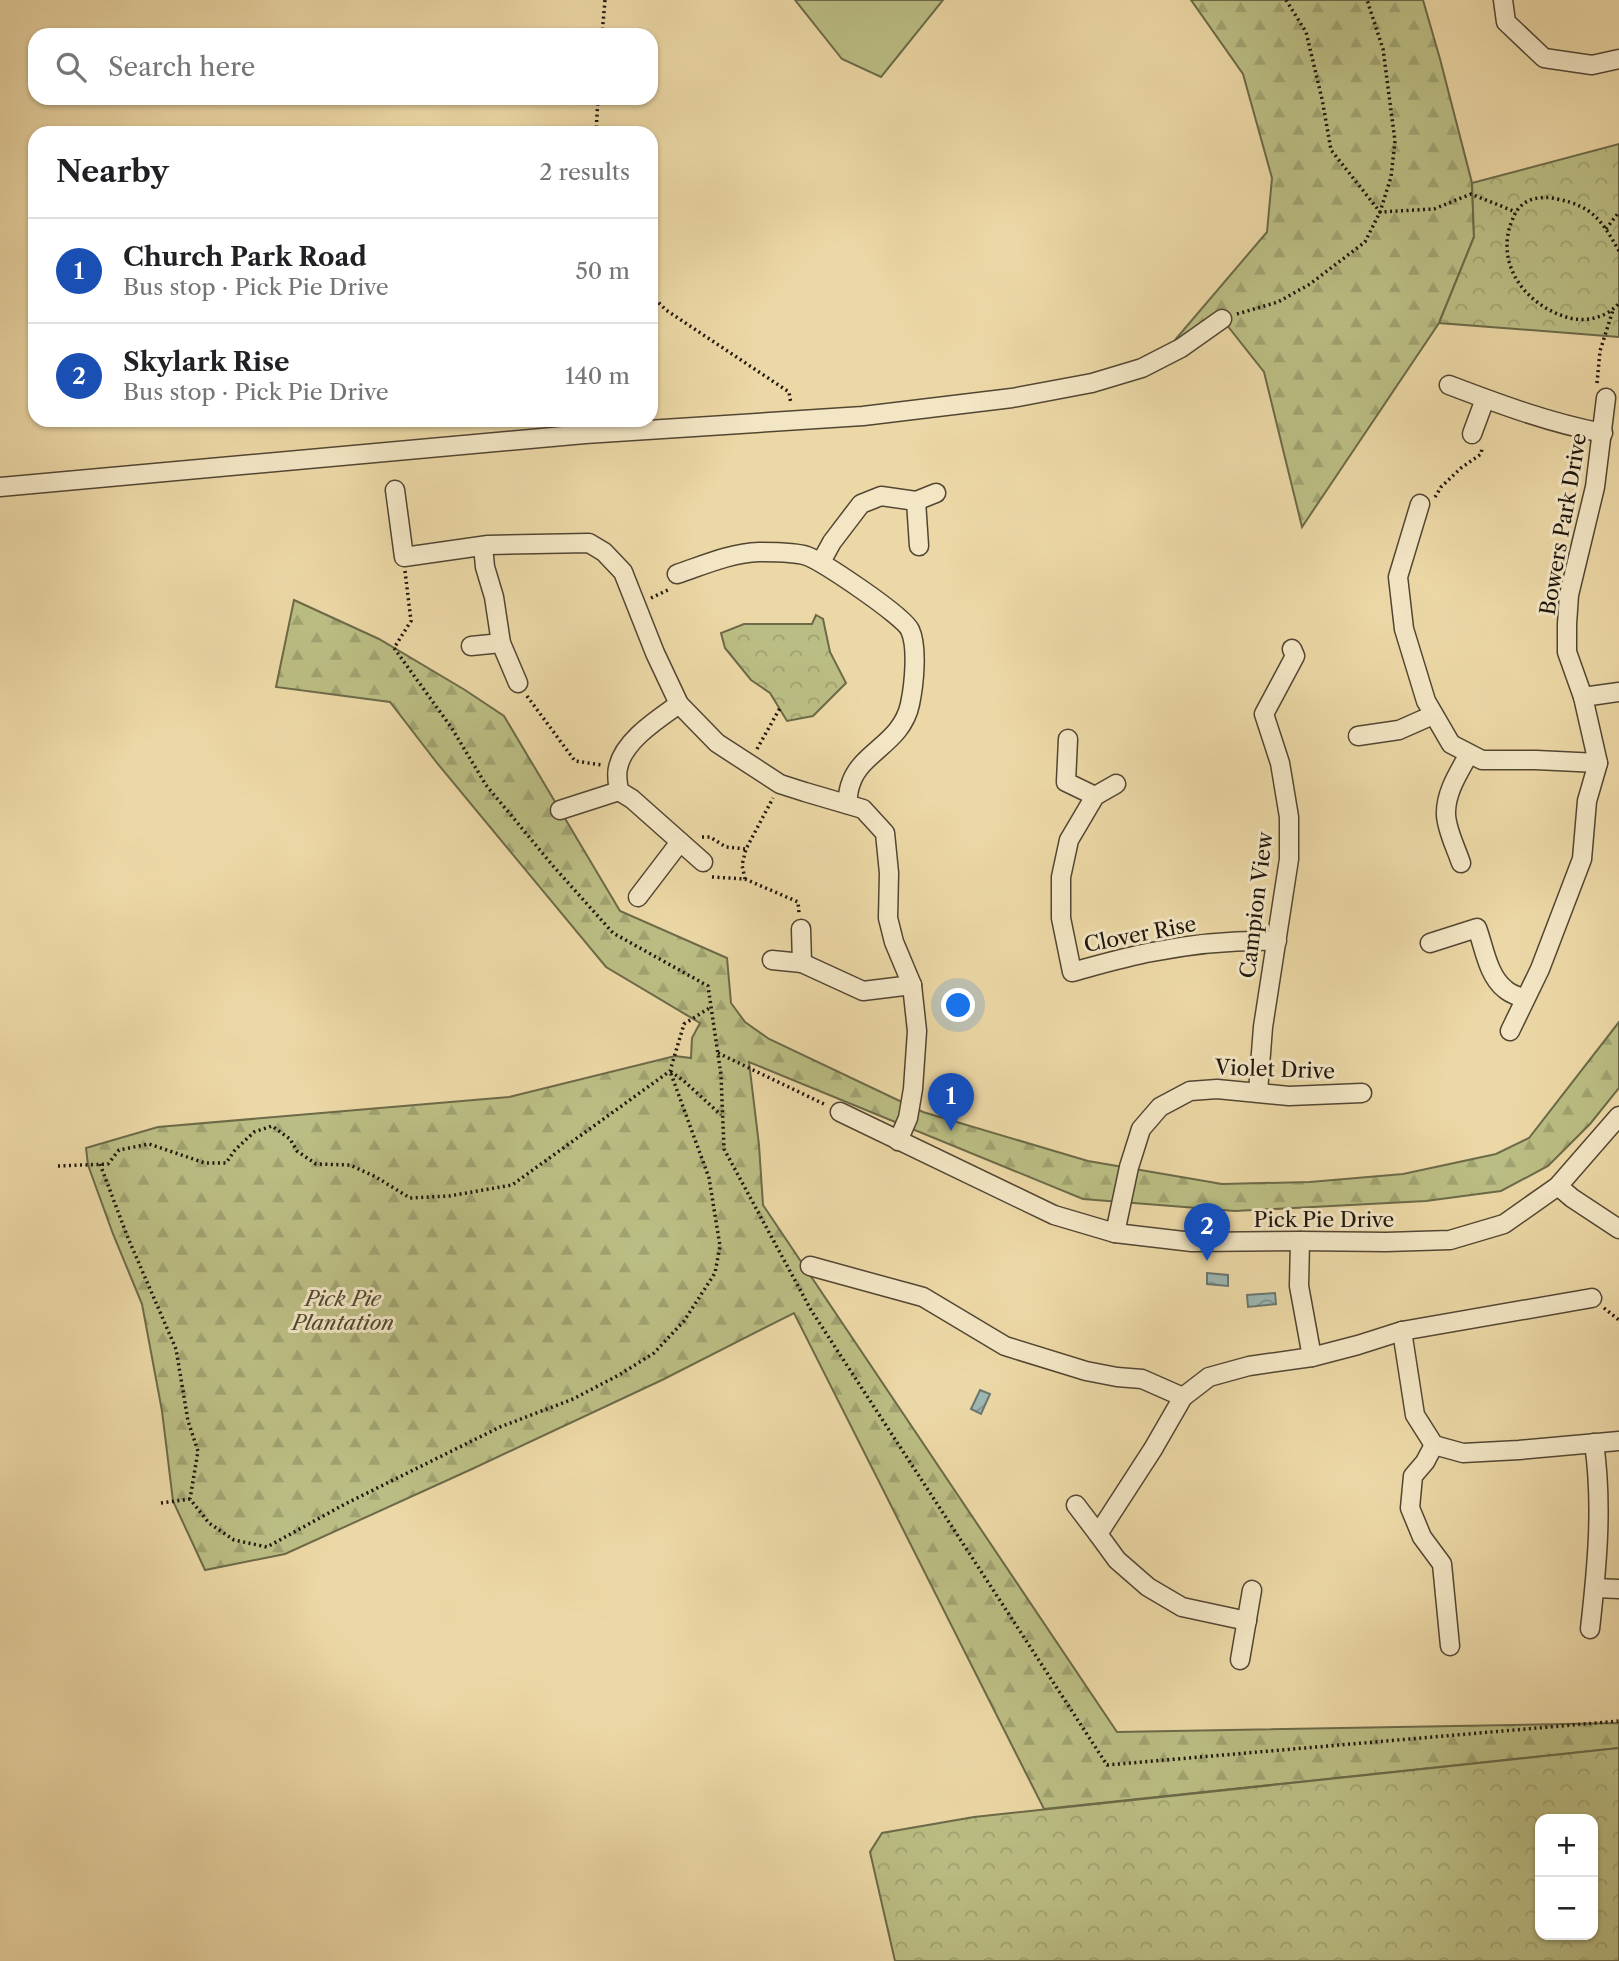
<!DOCTYPE html>
<meta charset="utf-8">
<style>
:root{--surface:#fff;--page:#f6f6f6;--text:#202124;--muted:#757577;--line:#e0e0e0;--accent:#d93025}
body{margin:0;font-family:"Libre Caslon Text",serif;background:var(--page);color:var(--text)}
.controls{position:absolute;right:21px;bottom:21px;display:grid;overflow:hidden;border-radius:14px;box-shadow:0 2px 5px #0004}
.controls button{width:63px;height:63px;display:grid;place-items:center;padding:0;border:0;border-bottom:2px solid var(--line);background:var(--surface);color:var(--text);font:35px sans-serif}
.you{position:absolute;left:959px;top:1006px;width:24px;height:24px;margin:-18px;border:5px solid #fff;border-radius:50%;background:#1a73e8;box-shadow:0 0 0 10px #1a73e833}
.badge{display:grid;place-items:center;width:46px;height:46px;border-radius:50%;background:var(--accent);color:#fff;font-size:23px;font-weight:700}
.pin{position:absolute;translate:-50% -58px;filter:drop-shadow(0 2px 4px #0008)}
.pin::after{content:'';position:absolute;top:37px;width:24px;height:21px;background:inherit;clip-path:polygon(0 0,100% 0,50% 100%)}
.list{margin:0;padding:0;list-style:none}
h2{display:flex;justify-content:space-between;align-items:center;height:91px;margin:0;padding:0 28px;font-size:30px}
h2 small{font-size:23px;font-weight:400;color:var(--muted)}
.list li{display:grid;grid-template-columns:46px 1fr auto;gap:21px;align-items:center;box-sizing:border-box;height:105px;padding:0 28px;border-top:2px solid var(--line)}
.list b{display:block;font-size:26px;white-space:nowrap}
.list p{margin:0;font-size:23px;white-space:nowrap;color:var(--muted)}
.list em{font-size:23px;font-style:normal;color:var(--muted)}
.icon{flex:none;width:38px;height:38px;fill:none;stroke:currentColor;stroke-width:2;stroke-linecap:round;stroke-linejoin:round}
.map{position:relative;flex:none;width:1619px;height:1961px;overflow:hidden}
.search{position:absolute;background:var(--surface);box-shadow:0 2px 5px #0004;left:28px;top:28px;width:630px;height:77px;display:flex;align-items:center;gap:18px;box-sizing:border-box;padding:0 24px;border-radius:21px;color:var(--muted);font-size:26px}
.panel{position:absolute;background:var(--surface);box-shadow:0 2px 5px #0004;left:28px;top:126px;width:630px;height:301px;border-radius:21px}
.map>svg:first-child{display:block}
</style>
<div class="map">
<svg width="1619" height="1961" viewBox="0 0 1619 1961">
<defs>
<pattern id="forest-firs" width="22" height="20" patternUnits="userSpaceOnUse" patternTransform="scale(1.75)"><rect width="22" height="20" fill="#bbbe84"/><path d="M5 1l3.5 6h-7zM16 11l3.5 6h-7z" fill="#a0a371"/></pattern>
<pattern id="park-crowns" width="20" height="18" patternUnits="userSpaceOnUse" patternTransform="scale(1.75)"><rect width="20" height="18" fill="#bbbe84"/><path d="M2 6a3 3 0 1 1 6 0M12 15a3 3 0 1 1 6 0" fill="none" stroke="#a0a371"/></pattern>
<pattern id="water-waves" width="16" height="10" patternUnits="userSpaceOnUse" patternTransform="scale(1.75)"><rect width="16" height="10" fill="#9db7b3"/><path d="M0 5q4-4 8 0t8 0" fill="none" stroke="#7f9490"/></pattern>
</defs>
<rect width="100%" height="100%" fill="#ecd8a6"/>
<filter id="stains"><feTurbulence type="fractalNoise" baseFrequency=".00286" numOctaves="4"/><feColorMatrix values="0 0 0 0 .2 0 0 0 0 .09 0 0 0 0 .02 0 0 0 .5 -.17"/></filter>
<radialGradient id="worn" r=".72"><stop offset=".6" stop-color="#630" stop-opacity="0"/><stop offset="1" stop-color="#630" stop-opacity=".3"/></radialGradient>
<path fill="#bbbe84" stroke="#6c6a48" stroke-width="2" d="M795 0H943L881 77 842 59Z"/>
<g fill="url(#forest-firs)" stroke="#6c6a48" stroke-width="2">
<path d="M1191 0H1423L1440 59 1472 183 1474 237 1439 323 1302 527 1264 372 1222 319 1175 340 1267 232 1272 178 1243 74Z"/>
<path d="M294 600 379 639 465 690 504 716 620 911 727 958 731 1003 745 1022 769 1039 923 1112 1088 1161 1222 1184 1310 1182 1403 1174 1496 1154 1529 1138 1619 1022V1088L1590 1124 1548 1166 1501 1191 1426 1201 1235 1211 1083 1199 749 1062 759 1145 763 1205 1117 1732 1619 1723V1748L1044 1809 794 1313 662 1380 472 1469 285 1554 205 1570 173 1501 162 1411 142 1304 113 1234 88 1165 86 1148 158 1127 509 1097 675 1056 691 1058 692 1038 700 1023 606 967 437 763 390 702 276 687Z"/>
</g>
<g fill="url(#park-crowns)" stroke="#6c6a48" stroke-width="2" fill-rule="evenodd">
<path d="M1619 144V337L1439 323 1474 237 1472 183Z"/>
<path d="M816 615 823 619 830 652 846 683 813 716 787 721 770 693 751 680 725 648 721 633 744 624H812Z"/>
<path d="M1619 1748V1961H895L870 1852 882 1833 974 1817ZM1540 1819H1593V1935H1540Z"/>
</g>
<g fill="url(#water-waves)" stroke="#6a7771" stroke-width="2">
<path d="M1207 1273 1228 1275V1286L1207 1284Z"/>
<path d="M1275 1293 1276 1304 1248 1307 1247 1295Z"/>
<path d="M980 1390 990 1394 981 1414 971 1409Z"/>
</g>
<g fill="none" stroke-linecap="round" stroke-linejoin="round">
<g stroke="#524633" stroke-width="21">
<g id="minor">
<path d="M1503 0 1506 22 1544 58 1592 65 1619 59"/>
<path d="M1449 385C1499 404 1550 423 1603 433"/>
<path d="M1472 434 1485 399"/>
<path d="M0 487 585 434 863 416 1012 398 1092 383 1142 368 1181 348 1222 319"/>
<path d="M395 490 404 557 488 545 589 543 604 552 623 572 655 653 679 704 717 743 780 784 805 792 863 809 885 833 889 873 888 918 894 942 912 985 917 1031 913 1089 908 1118 898 1141"/>
<path d="M916 501 919 546"/>
<path d="M1420 504 1398 577 1404 629 1426 701 1451 744 1482 760H1536L1598 763"/>
<path d="M483 546 485 567 494 597 501 643 518 683"/>
<path d="M821 562 832 542 861 504 881 496 916 501 936 493"/>
<path d="M677 574C704 565 731 553 759 552 772 552 796 552 807 556 823 562 904 616 910 630 918 647 914 685 910 704 902 743 861 752 851 783 848 790 848 797 847 804"/>
<path d="M471 646 501 643"/>
<path d="M1583 697 1567 652V624L1569 595 1595 487 1606 398"/>
<path d="M679 704C658 719 623 741 618 768 616 775 618 784 619 791L632 799 703 862"/>
<path d="M1358 736 1399 730 1433 715"/>
<path d="M1068 739 1066 782 1095 796"/>
<path d="M1116 784 1095 796 1069 840 1061 877V918L1072 972C1098 965 1125 957 1152 952 1193 944 1235 940 1277 941"/>
<path d="M560 810 619 791"/>
<path d="M1461 863C1456 848 1447 831 1446 815 1445 793 1459 772 1469 754"/>
<path d="M638 897 680 842"/>
<path d="M801 929 802 963 863 991 912 985"/>
<path d="M1430 943 1477 928C1484 947 1488 976 1505 989 1510 994 1518 996 1525 999"/>
<path d="M772 960 802 963"/>
<path d="M1510 1031 1540 969 1582 859 1587 801 1598 763 1583 697 1619 692"/>
<path d="M1258 1092 1263 1027 1289 859V817L1280 763 1264 714 1295 656 1292 649"/>
<path d="M840 1112 1054 1215 1115 1233 1192 1242 1300 1241 1386 1242 1450 1240 1504 1224 1558 1186 1619 1116"/>
<path d="M1558 1186 1572 1198 1619 1229"/>
<path d="M1115 1233 1129 1167 1141 1129 1160 1107 1190 1091 1217 1089 1289 1096 1362 1093"/>
<path d="M1300 1241 1299 1286 1312 1357 1358 1345 1402 1331 1592 1298"/>
<path d="M810 1266 923 1297 1005 1346 1086 1371 1117 1377 1142 1379 1183 1397"/>
<path d="M1402 1331 1415 1415 1434 1445 1463 1453 1519 1450 1619 1441"/>
<path d="M1434 1445 1425 1462 1413 1476 1410 1508 1422 1537 1442 1564 1450 1646"/>
<path d="M1076 1505 1098 1534"/>
<path d="M1595 1588 1619 1589"/>
<path d="M1247 1621 1182 1607 1148 1587 1117 1560 1098 1534 1153 1449 1183 1397 1209 1377 1249 1366 1312 1357"/>
<path d="M1590 1629C1597 1567 1603 1505 1594 1443"/>
<path d="M1240 1660 1252 1590"/>
</g>
</g>
<g stroke="#1e160d" stroke-width="3.5" stroke-dasharray="2 3.5" stroke-linecap="butt">
<path d="M1286 0 1306 32 1322 99 1331 150 1380 212 1434 209 1471 194 1516 212"/>
<path d="M602 35 605 0"/>
<path d="M596 133 598 98"/>
<path d="M1606 229 1619 212"/>
<path d="M1619 251C1602 221 1593 206 1557 199 1546 196 1531 197 1522 205 1516 210 1514 216 1511 223 1496 265 1525 304 1566 317 1584 323 1607 318 1619 303"/>
<path d="M651 295 666 310 789 392 791 404"/>
<path d="M1237 314 1278 302 1310 284 1365 242 1380 212 1391 177 1395 141 1383 49 1367 0"/>
<path d="M1597 383 1600 351 1613 310"/>
<path d="M1435 497 1441 487 1461 468 1481 454 1482 448"/>
<path d="M405 571 411 621 394 648 451 727 486 785 554 867 613 933 708 986 721 1075 724 1149 811 1310 1107 1765 1619 1721"/>
<path d="M651 598 670 589"/>
<path d="M527 696 575 761 602 765"/>
<path d="M757 749 780 708"/>
<path d="M702 837H710L726 847 746 849"/>
<path d="M712 877 745 879 798 902 799 913"/>
<path d="M745 879 742 865 746 849 773 798"/>
<path d="M718 1053 826 1105"/>
<path d="M100 1164 128 1238 176 1349 188 1421 198 1451 190 1499 209 1523 234 1540 267 1547 345 1504 500 1427 573 1399 619 1375 654 1353 684 1321 715 1273 720 1246 709 1178 670 1071 684 1081 721 1115"/>
<path d="M58 1166 108 1164 119 1150 149 1144 205 1163H226L235 1150 254 1132 272 1126 290 1139 297 1151 316 1164 350 1165 376 1177 410 1198 449 1196 512 1185 670 1071 684 1024 711 1007"/>
<path d="M1604 1308 1619 1320"/>
<path d="M161 1503 190 1499"/>
</g>
<use href="#minor" stroke="#f3e6c5" stroke-width="18"/>
</g>
<g text-anchor="middle" dominant-baseline="central" stroke-width="6" stroke-linejoin="round" paint-order="stroke">
<g font-size="21" fill="#1e160d" stroke="#f3e6c5">
<text transform="translate(1563 524) rotate(-80)">Bowers Park Drive</text>
<text transform="translate(1256 905) rotate(-83)">Campion View</text>
<text transform="translate(1140 934) rotate(-11)">Clover Rise</text>
<text transform="translate(1275 1069) rotate(2)">Violet Drive</text>
<text x="1324" y="1219">Pick Pie Drive</text>
</g>
<g font-size="21" font-style="italic" fill="#4d4831" stroke="#f3e6c5">
<text x="343" y="1298">Pick Pie<tspan x="343" dy="24">Plantation</tspan></text>
</g>
</g>
<rect width="100%" height="100%" filter="url(#stains)"/>
<rect width="100%" height="100%" fill="url(#worn)"/>
</svg>
<div class="controls">
<button>+</button>
<button>−</button>
</div>
<div class="you"></div>
<div class="pin badge" style="left:951px;top:1131px;background:#1a4fb4">1</div>
<div class="pin badge" style="left:1207px;top:1261px;background:#1a4fb4">2</div>
<div class="search"><svg class="icon" aria-label="search" viewBox="0 0 24 24"><circle cx="10" cy="10" r="6"/><path d="M15 15l6 6"/></svg>Search here</div>
<section class="panel">
<h2>Nearby<small>2 results</small></h2>
<ul class="list">
<li><span class="badge" style="background:#1a4fb4">1</span><div><b>Church Park Road</b><p>Bus stop · Pick Pie Drive</p></div><em>50 m</em></li>
<li><span class="badge" style="background:#1a4fb4">2</span><div><b>Skylark Rise</b><p>Bus stop · Pick Pie Drive</p></div><em>140 m</em></li>
</ul>
</section>
</div>
